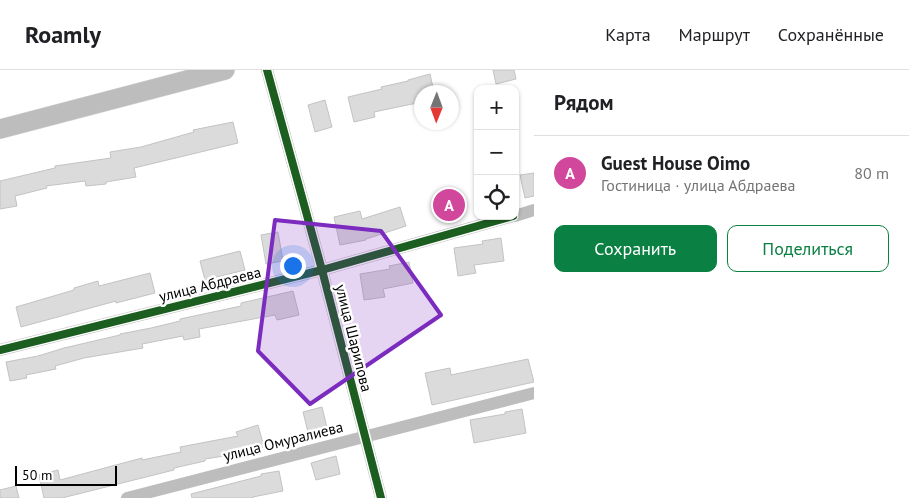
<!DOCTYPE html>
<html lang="ru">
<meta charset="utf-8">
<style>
:root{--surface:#fff;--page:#f2f2f2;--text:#202124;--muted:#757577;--line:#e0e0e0;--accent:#0b8043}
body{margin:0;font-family:"PT Sans",sans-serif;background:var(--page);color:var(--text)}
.controls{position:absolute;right:15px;top:15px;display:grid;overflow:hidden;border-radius:10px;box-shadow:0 1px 4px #0004}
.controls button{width:45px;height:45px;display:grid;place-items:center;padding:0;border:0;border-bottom:1px solid var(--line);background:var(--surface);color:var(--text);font:25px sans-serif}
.compass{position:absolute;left:414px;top:15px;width:45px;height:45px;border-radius:50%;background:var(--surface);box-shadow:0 1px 4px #0004;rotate:181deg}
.scale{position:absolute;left:15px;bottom:12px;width:102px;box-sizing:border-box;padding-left:5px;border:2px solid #000;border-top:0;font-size:14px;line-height:18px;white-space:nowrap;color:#000;-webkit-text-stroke:4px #fff;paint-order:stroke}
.you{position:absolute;left:292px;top:195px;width:18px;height:18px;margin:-12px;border:4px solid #fff;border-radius:50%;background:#1a73e8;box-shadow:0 0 0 8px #1a73e833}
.badge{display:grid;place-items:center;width:32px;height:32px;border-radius:50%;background:var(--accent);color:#fff;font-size:16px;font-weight:700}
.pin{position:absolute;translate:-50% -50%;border:2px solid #fff;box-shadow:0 1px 5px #0006}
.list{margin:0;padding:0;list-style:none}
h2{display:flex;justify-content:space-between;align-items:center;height:65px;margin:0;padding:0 20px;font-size:21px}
h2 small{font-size:16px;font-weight:400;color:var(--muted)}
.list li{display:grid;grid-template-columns:32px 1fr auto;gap:15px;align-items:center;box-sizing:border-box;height:75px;padding:0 20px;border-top:1px solid var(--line)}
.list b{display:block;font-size:19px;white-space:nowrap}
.list p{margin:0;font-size:16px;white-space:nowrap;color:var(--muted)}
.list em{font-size:16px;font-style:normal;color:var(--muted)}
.actions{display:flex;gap:10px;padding:15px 20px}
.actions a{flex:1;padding:11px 0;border:1px solid var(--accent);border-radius:10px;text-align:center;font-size:18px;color:var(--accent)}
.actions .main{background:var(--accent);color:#fff}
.icon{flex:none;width:28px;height:28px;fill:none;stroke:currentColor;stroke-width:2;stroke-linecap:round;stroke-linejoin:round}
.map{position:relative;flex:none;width:534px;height:428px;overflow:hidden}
header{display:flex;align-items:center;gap:30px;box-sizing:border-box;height:70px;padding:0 25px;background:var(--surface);border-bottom:1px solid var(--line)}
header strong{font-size:24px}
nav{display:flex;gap:28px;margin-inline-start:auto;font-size:18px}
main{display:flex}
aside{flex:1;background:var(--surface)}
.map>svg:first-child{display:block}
</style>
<header>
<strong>Roamly</strong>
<nav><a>Карта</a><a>Маршрут</a><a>Сохранённые</a></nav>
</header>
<main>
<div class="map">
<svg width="534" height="428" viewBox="0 0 534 428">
<rect width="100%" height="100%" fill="#fff"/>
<g fill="#dbdbdb" stroke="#c3c3c3">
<path d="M493 0H514L516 9 496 14Z"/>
<path d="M430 4 434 22H422V32L374 42 375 47 354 52 348 27 382 19 381 17 408 11V10Z"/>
<path d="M325 30 332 57 315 62 308 35Z"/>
<path d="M233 52 238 73 134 98 136 107 106 112V114L86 116 85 111 46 116 47 118 15 126 17 136 0 139V111L55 98V96L111 88 110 82 141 77 194 62 193 60Z"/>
<path d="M534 103V126L525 128 520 105Z"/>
<path d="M461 128 465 142 443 148 439 134Z"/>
<path d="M400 137 406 156 366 169V170L340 175 334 147 360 141 362 149Z"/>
<path d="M278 162 283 191 266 194 261 165Z"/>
<path d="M501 168 504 191 474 195 476 203 458 206 454 178 483 174 482 171Z"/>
<path d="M240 181 245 200 205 210 200 191Z"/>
<path d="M409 192 413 213 383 219 385 227 364 230 360 204 390 199 389 196Z"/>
<path d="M150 203 155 223 116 233V231L21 257 16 237 74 220V218L98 211 99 216Z"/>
<path d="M293 221 299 245 277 250 275 245 199 259 200 267 184 270 183 266 142 274 143 278 84 288 55 296 56 299 26 305 27 308 10 311 6 292 38 286 64 278 120 265V264L151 258 180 251V249L241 236V233Z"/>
<path d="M528 289 534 312 432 335 425 303 450 298 451 305Z"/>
<path d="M322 337 328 362 309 366 303 342Z"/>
<path d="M522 339 526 363 474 373 470 350 505 344V342Z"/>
<path d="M258 355 264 377 237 384 205 389V391L174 398V400L62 428H44L39 405 58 400 60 410 142 388V390L181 382 180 377 238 366 236 362Z"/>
<path d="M336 386 340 404 316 410 311 393Z"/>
<path d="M279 401 283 421 253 427 254 428H192L191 424 261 406V404Z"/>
<path d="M16 416 19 428H0V420Z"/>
</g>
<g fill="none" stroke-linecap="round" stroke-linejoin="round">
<g stroke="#dbdbdb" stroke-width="20">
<path id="primary" d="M0 59 225 0"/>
</g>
<g stroke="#bdbdbd" stroke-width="12">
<path d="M267 0 322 200 381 428"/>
<path d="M515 146 534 140"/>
<path d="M0 280 322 200 513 146"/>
<path d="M127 428 534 323"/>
</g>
<use href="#primary" stroke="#bdbdbd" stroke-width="19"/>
<g stroke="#fff" stroke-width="11">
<g id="cycleway">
<path d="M267 0 322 200 381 428"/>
<path d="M0 280 322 200 513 146"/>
</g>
</g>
<use href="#cycleway" stroke="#1b5e20" stroke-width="8"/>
</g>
<path fill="#7b2cbf" fill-opacity="0.2" stroke="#7b2cbf" stroke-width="4" stroke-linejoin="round" d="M275 150 381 161 441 245 310 334 258 281Z"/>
<g text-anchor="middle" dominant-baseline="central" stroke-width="5" stroke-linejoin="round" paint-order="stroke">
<g font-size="15" fill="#000" stroke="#fff">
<text transform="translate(210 214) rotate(-14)">улица Абдраева</text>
<text transform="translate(354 268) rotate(76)">улица Шарипова</text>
<text transform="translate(283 371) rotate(-14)">улица Омуралиева</text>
</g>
</g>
</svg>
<div class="controls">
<button>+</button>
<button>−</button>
<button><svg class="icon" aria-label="locate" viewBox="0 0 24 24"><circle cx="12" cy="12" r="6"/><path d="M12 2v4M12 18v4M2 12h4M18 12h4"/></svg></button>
</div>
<svg class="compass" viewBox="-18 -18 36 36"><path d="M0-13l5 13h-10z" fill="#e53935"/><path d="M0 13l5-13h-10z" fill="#757577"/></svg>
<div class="scale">50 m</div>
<div class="you"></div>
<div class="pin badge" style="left:449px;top:135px;background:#d1479c">A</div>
</div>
<aside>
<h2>Рядом<small></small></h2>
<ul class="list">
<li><span class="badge" style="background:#d1479c">A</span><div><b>Guest House Oimo</b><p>Гостиница · улица Абдраева</p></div><em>80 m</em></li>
</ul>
<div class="actions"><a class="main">Сохранить</a><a>Поделиться</a></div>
</aside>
</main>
